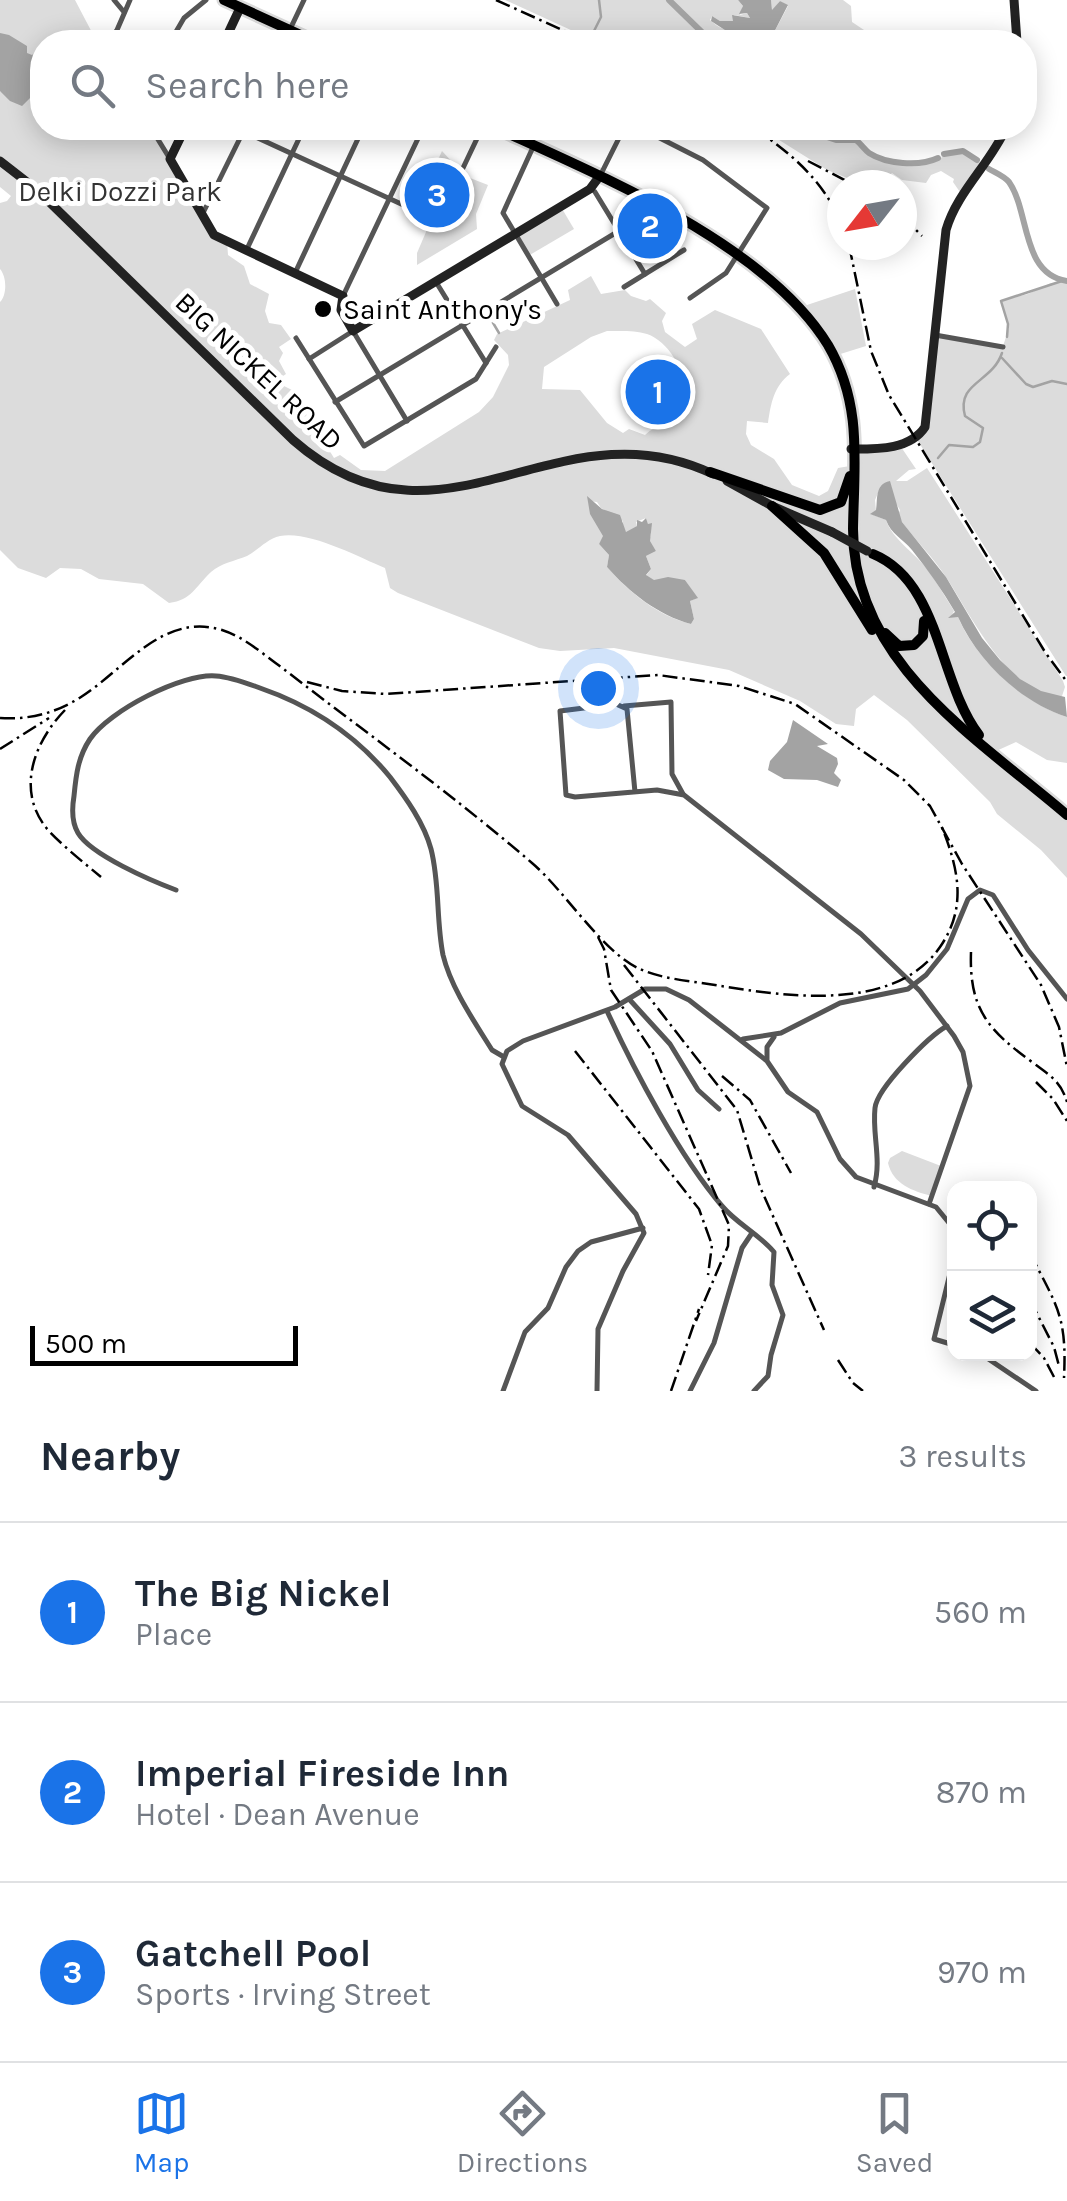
<!DOCTYPE html>
<meta charset="utf-8">
<style>
:root{--surface:#fff;--page:#f6f6f7;--text:#1f2937;--muted:#747a83;--line:#e0e1e3;--accent:#1a73e8}
body{margin:0;font-family:Karla,sans-serif;background:var(--page);color:var(--text)}
.controls{position:absolute;right:30px;bottom:30px;display:grid;overflow:hidden;border-radius:20px;box-shadow:0 5px 25px #0003}
.controls button{width:90px;height:90px;display:grid;place-items:center;padding:0;border:0;border-bottom:2px solid var(--line);background:var(--surface);color:var(--text);font:50px sans-serif}
.compass{position:absolute;left:827px;top:170px;width:90px;height:90px;border-radius:50%;background:var(--surface);box-shadow:0 5px 25px #0003;rotate:239deg}
.scale{position:absolute;left:30px;bottom:25px;width:268px;box-sizing:border-box;padding-left:10px;border:5px solid #000;border-top:0;font-size:28px;line-height:35px;white-space:nowrap;color:#000;-webkit-text-stroke:8px #fff;paint-order:stroke}
.you{position:absolute;left:598px;top:688px;width:35px;height:35px;margin:-25px;border:8px solid #fff;border-radius:50%;background:#1a73e8;box-shadow:0 0 0 15px #1a73e833}
.badge{display:grid;place-items:center;width:65px;height:65px;border-radius:50%;background:var(--accent);color:#fff;font-size:32px;font-weight:700}
.pin{position:absolute;translate:-50% -50%;border:5px solid #fff;box-shadow:0 2px 10px #0006}
.list{margin:0;padding:0;list-style:none}
h2{display:flex;justify-content:space-between;align-items:center;height:130px;margin:0;padding:0 40px;font-size:42px}
h2 small{font-size:32px;font-weight:400;color:var(--muted)}
.list li{display:grid;grid-template-columns:65px 1fr auto;gap:30px;align-items:center;box-sizing:border-box;height:180px;padding:0 40px;border-top:2px solid var(--line)}
.list b{display:block;font-size:38px;white-space:nowrap}
.list p{margin:0;font-size:32px;white-space:nowrap;color:var(--muted)}
.list em{font-size:32px;font-style:normal;color:var(--muted)}
.icon{flex:none;width:55px;height:55px;fill:none;stroke:currentColor;stroke-width:2;stroke-linecap:round;stroke-linejoin:round}
.map{position:relative;flex:none;width:1067px;height:1391px;overflow:hidden}
.search{position:absolute;background:var(--surface);box-shadow:0 5px 25px #0003;left:30px;right:30px;top:30px;height:110px;display:flex;align-items:center;gap:25px;box-sizing:border-box;padding:0 35px;border-radius:40px;color:var(--muted);font-size:38px}
.sheet{height:670px;background:var(--surface)}
nav{display:flex;justify-content:space-around;align-items:center;box-sizing:border-box;height:140px;border-top:2px solid var(--line);background:var(--surface);font-size:28px;color:var(--muted)}
nav a{display:grid;justify-items:center;gap:5px}
nav .on{color:var(--accent)}
.map>svg:first-child{display:block}
</style>
<div class="map">
<svg width="1067" height="1391" viewBox="0 0 1067 1391">
<rect width="100%" height="100%" fill="#fff"/>
<g fill="#dcdcdc" fill-rule="evenodd">
<path d="M0 0H75L97 42H42V128H150L205 223 227 241 228 255 244 266 250 284 269 294 265 311 269 323 281 325 291 339 279 347 283 353 279 361 286 374 280 378 282 385 292 390 334 458 340 455 361 470 385 471 479 412 493 397 509 365 508 355 494 340 497 334 570 300 568 290 591 276 601 294 625 290 631 296 646 301 650 299 666 313 662 321 665 332 685 347 697 339 692 324 715 310 761 329 790 374C774 386 771 403 768 423L747 421 746 434 751 445 774 459 792 485 819 496 828 491 838 468 850 466C849 507 846 547 856 588 880 686 994 758 1067 821V878L1041 850 997 814 990 802 907 720 874 695 856 709 854 726 836 724 800 701 729 670 614 648 560 651 539 648 398 593 390 588 385 568C359 557 308 530 280 536 267 539 258 550 247 556 235 561 221 563 211 572 195 587 192 600 169 603L143 584 99 579 81 569 60 568 46 578 18 568 0 550V302C7 295 7 277 0 269V203L7 201 11 196 0 187ZM607 331C619 331 635 330 647 334 673 343 691 382 682 408 676 425 657 423 645 435L629 429 623 433 607 423 580 390 542 389 544 367 591 337ZM588 501 597 502 601 508 623 521V530L628 533 637 526 636 522 646 518 651 534 649 541 656 551 646 556 651 569 646 576 653 580H685L697 598 690 601 694 619 691 624C658 616 630 593 607 567L609 555 599 544 604 536C598 523 592 515 588 501Z"/>
<path d="M505 0H738L743 6 740 15 747 13 750 18 734 15 733 21H720L712 16 710 20C733 41 737 22 758 32L756 42H597Z"/>
<path d="M771 0H843L851 6 852 22 882 42H769L788 6 780 1 772 11Z"/>
<path d="M760 128H853L848 136C870 153 897 169 928 163 938 161 947 153 958 151L972 156 984 165 962 195 953 182 954 179 941 171 931 175 926 183 902 180 892 173 886 179 880 173 865 185 827 170Z"/>
<path d="M442 151 465 176 488 185 476 214 477 229 417 265V253L432 218 453 227 461 221 474 194 431 175Z"/>
<path d="M561 207 574 229 528 256 515 235Z"/>
<path d="M1067 282V676H1066L916 438 923 431 935 335 1003 346 1009 328 1000 301 1028 294 1051 283Z"/>
<path d="M855 289 866 346 834 356 798 308Z"/>
<path d="M899 444 916 469 909 470 896 481H907L927 468 1063 681 1065 687 1062 696C1011 699 970 614 946 577 933 557 916 541 902 522L898 515 900 510 892 497 891 485 881 486 875 500 876 511 871 514 886 520C892 539 914 552 927 569 937 582 945 597 954 611L952 615 958 617C976 660 1024 703 1067 717V763L1047 760 1016 742 994 752 892 654 857 569V449Z"/>
<path d="M902 1151 941 1166 932 1196C912 1191 893 1184 888 1163L890 1158Z"/>
</g>
<g fill="#a3a3a3">
<path d="M738 0H771L772 10 780 1 788 5 769 42H756L757 33 754 30 728 32 711 21 712 16 720 21H733L732 15 750 18 747 13 739 14 743 6Z"/>
<path d="M0 33 9 35 27 46V53L32 55 42 47V87L35 80 34 94 22 106 10 101 0 91Z"/>
<path d="M890 481 902 522 946 577 982 638 1000 660 1020 679 1041 691 1065 697 1067 717C1021 702 978 662 958 617L948 618 955 612C942 590 928 570 912 550 902 538 891 534 886 520L870 514 876 510C878 501 874 484 890 481Z"/>
<path d="M587 496 602 509 620 515 626 532 637 526V520L642 522 646 518 648 524 652 523 650 541 656 551 646 556 651 569 646 575 654 580 668 577 685 580 698 598 690 601 694 619 691 624C658 615 630 593 607 567L609 555 599 544 603 536 590 514Z"/>
<path d="M793 720 828 744 817 746 837 758 838 764 834 773 841 780 838 787 817 780 784 779 768 770 770 761 787 742Z"/>
</g>
<g fill="none" stroke-linecap="round" stroke-linejoin="round">
<g stroke="#a3a3a3" stroke-width="2.5">
<path d="M593 33 601 17 599 0"/>
<path d="M489 316 499 333"/>
<path d="M1007 337 1008 324 1001 301 1062 281"/>
<path d="M1002 358 1026 384 1033 387 1052 381 1067 384"/>
<path d="M938 458 949 445 973 447 980 442 983 428 965 416C956 382 992 383 1002 353"/>
</g>
<g stroke="#a3a3a3" stroke-width="6">
<path d="M669 0 712 42"/>
<path d="M800 128 836 140H856C861 144 864 149 869 153 886 164 919 167 938 158"/>
<path d="M944 154 963 151 977 160"/>
<path d="M989 169C996 173 1004 176 1009 182 1030 212 1021 274 1067 281"/>
</g>
<g stroke="#dbdbdb" stroke-width="15">
<g id="primary">
<path d="M224 0 316 42"/>
<path d="M496 128C601 176 766 244 828 345 863 405 854 463 853 529 853 663 976 737 1067 815"/>
<path d="M710 472 820 510 841 502 850 476"/>
<path d="M772 506 824 553 872 630"/>
<path d="M873 554C941 582 938 682 979 735"/>
<path d="M885 633 899 646 914 645 923 636 924 621"/>
</g>
</g>
<g stroke="#555" stroke-width="5">
<path d="M114 0 124 12"/>
<path d="M108 42 117 30 130 0"/>
<path d="M170 42 184 18 206 0"/>
<path d="M284 42 304 0"/>
<path d="M151 128 170 159"/>
<path d="M236 128 449 226"/>
<path d="M640 128 703 160 767 208 726 273 690 298"/>
<path d="M534 145 503 213 557 304"/>
<path d="M463 168 482 128"/>
<path d="M601 174 624 128"/>
<path d="M595 192 645 274"/>
<path d="M202 215 245 128"/>
<path d="M246 251 304 128"/>
<path d="M295 273 363 128"/>
<path d="M436 282 486 363"/>
<path d="M624 287 684 250"/>
<path d="M343 296 423 128"/>
<path d="M935 335 1003 347"/>
<path d="M296 338 364 446 476 379 496 347"/>
<path d="M309 359 353 331 407 421"/>
<path d="M335 402 657 208"/>
<path d="M624 706 671 702 672 774 683 794"/>
<path d="M635 792 627 709 616 704 560 711 566 795 575 797 657 790 684 795 861 934 920 991 954 1036 963 1052 970 1086 929 1204"/>
<path d="M176 890C152 881 91 855 78 833 72 823 72 808 74 796 76 775 78 757 90 739 109 711 182 673 216 676 231 677 246 683 260 688 312 706 355 734 390 777 406 798 424 823 431 849 440 884 436 920 443 955 451 988 474 1021 492 1050L504 1057"/>
<path d="M629 999 670 1044 698 1090 719 1109"/>
<path d="M607 1011C634 1070 680 1157 722 1206 737 1224 759 1234 774 1252L772 1285 783 1315 771 1355 768 1376 754 1391"/>
<path d="M743 1039 781 1033 840 1003 908 989 926 975 947 949 968 899 980 890 993 895 1028 950 1067 999"/>
<path d="M767 1059V1047L774 1037"/>
<path d="M874 1187C882 1159 872 1135 875 1108 877 1088 929 1036 947 1026"/>
<path d="M954 1257 934 1339 954 1345"/>
<path d="M981 1354 1036 1391"/>
<path d="M503 1391 525 1332 548 1308 566 1267 578 1251 591 1242 643 1228"/>
<path d="M597 1391 598 1329 623 1271 644 1233 636 1214 568 1135 522 1106 502 1064 507 1051 523 1041 615 1007 645 989H666L689 1000 767 1061 788 1092 817 1112 840 1159 856 1177 936 1207 954 1229"/>
<path d="M690 1391 714 1343 742 1248 752 1233"/>
</g>
<g stroke="#222" stroke-width="9">
<path d="M1014 0 1017 42"/>
<path d="M224 42 240 8"/>
<path d="M185 128 170 159 214 235 343 296 341 310 353 331 590 189 599 177"/>
<path d="M0 161 36 189 293 440C441 570 555 399 713 474"/>
<path d="M851 449C877 449 910 450 925 427L946 230C957 192 990 164 1006 128"/>
<path d="M727 481 772 506 832 532"/>
</g>
<use href="#primary" stroke="#000" stroke-width="10"/>
<g stroke="#000" stroke-width="2.5" stroke-dasharray="15 5 2.5 5" stroke-linecap="butt">
<path d="M496 0 589 42"/>
<path d="M754 128C792 154 824 181 842 225"/>
<path d="M808 161 854 185"/>
<path d="M902 216 922 236"/>
<path d="M849 245 871 351 889 395 1045 652 1067 682"/>
<path d="M307 682 342 691 386 694 658 675 739 686 795 704 904 780 930 806 962 864 1041 985 1059 1027 1067 1067"/>
<path d="M65 710C34 742 15 791 48 830 64 847 83 862 101 877"/>
<path d="M0 718C29 720 56 713 81 697 125 669 163 612 222 630 244 637 263 654 281 667 365 732 452 794 532 863 565 891 603 953 640 969 664 980 695 981 721 986 789 997 895 1012 940 947 968 907 958 867 941 825"/>
<path d="M0 749 49 718"/>
<path d="M598 937 604 949 611 990 652 1051 729 1225 728 1246 696 1321"/>
<path d="M971 952C969 1009 988 1030 1032 1062 1049 1075 1061 1081 1067 1102"/>
<path d="M624 965 737 1110 760 1187 824 1330"/>
<path d="M575 1051 699 1209 712 1245 708 1275"/>
<path d="M722 1076 750 1100 791 1173"/>
<path d="M1036 1082 1053 1099 1067 1121"/>
<path d="M1030 1253C1057 1307 1067 1315 1064 1378"/>
<path d="M1030 1300 1054 1347 1059 1366"/>
<path d="M1030 1343 1044 1358 1054 1377"/>
<path d="M838 1360 853 1383 863 1391"/>
<path d="M671 1391 699 1309"/>
</g>
<path stroke="#222" stroke-width="9" d="M832 532 867 551"/>
</g>
<circle fill="#000" stroke="#fff" stroke-width="4" cx="323" cy="309" r="10"/>
<g text-anchor="middle" dominant-baseline="central" stroke-width="10" stroke-linejoin="round" paint-order="stroke">
<g font-size="28" fill="#333" stroke="#fff">
<text x="120" y="191">Delki Dozzi Park</text>
</g>
<g font-size="28" fill="#000" stroke="#fff" text-anchor="start">
<text x="343" y="309">Saint Anthony's</text>
</g>
<g font-size="28" fill="#000" stroke="#fff">
<text transform="translate(259 371) rotate(43)">BIG NICKEL ROAD</text>
</g>
</g>
</svg>
<div class="controls">
<button><svg class="icon" aria-label="locate" viewBox="0 0 24 24"><circle cx="12" cy="12" r="6"/><path d="M12 2v4M12 18v4M2 12h4M18 12h4"/></svg></button>
<button><svg class="icon" aria-label="layers" viewBox="0 0 24 24"><path d="M12 4l9 5-9 5-9-5zM3 14l9 5 9-5"/></svg></button>
</div>
<svg class="compass" viewBox="-18 -18 36 36"><path d="M0-13l5 13h-10z" fill="#e53935"/><path d="M0 13l5-13h-10z" fill="#747a83"/></svg>
<div class="scale">500 m</div>
<div class="you"></div>
<div class="pin badge" style="left:658px;top:392px">1</div>
<div class="pin badge" style="left:650px;top:226px">2</div>
<div class="pin badge" style="left:437px;top:195px">3</div>
<div class="search"><svg class="icon" aria-label="search" viewBox="0 0 24 24"><circle cx="10" cy="10" r="6"/><path d="M15 15l6 6"/></svg>Search here</div>
</div>
<section class="sheet">
<h2>Nearby<small>3 results</small></h2>
<ul class="list">
<li><span class="badge">1</span><div><b>The Big Nickel</b><p>Place</p></div><em>560 m</em></li>
<li><span class="badge">2</span><div><b>Imperial Fireside Inn</b><p>Hotel · Dean Avenue</p></div><em>870 m</em></li>
<li><span class="badge">3</span><div><b>Gatchell Pool</b><p>Sports · Irving Street</p></div><em>970 m</em></li>
</ul>
</section>
<nav>
<a class="on"><svg class="icon" aria-label="map" viewBox="0 0 24 24"><path d="M3 6l6-2 6 2 6-2v14l-6 2-6-2-6 2zM9 4v14M15 6v14"/></svg>Map</a>
<a><svg class="icon" aria-label="directions" viewBox="0 0 24 24"><path d="M12 3l9 9-9 9-9-9zM9 14v-3h6M13 9l2 2-2 2"/></svg>Directions</a>
<a><svg class="icon" aria-label="saved" viewBox="0 0 24 24"><path d="M7 4h10v16l-5-4-5 4z"/></svg>Saved</a>
</nav>
